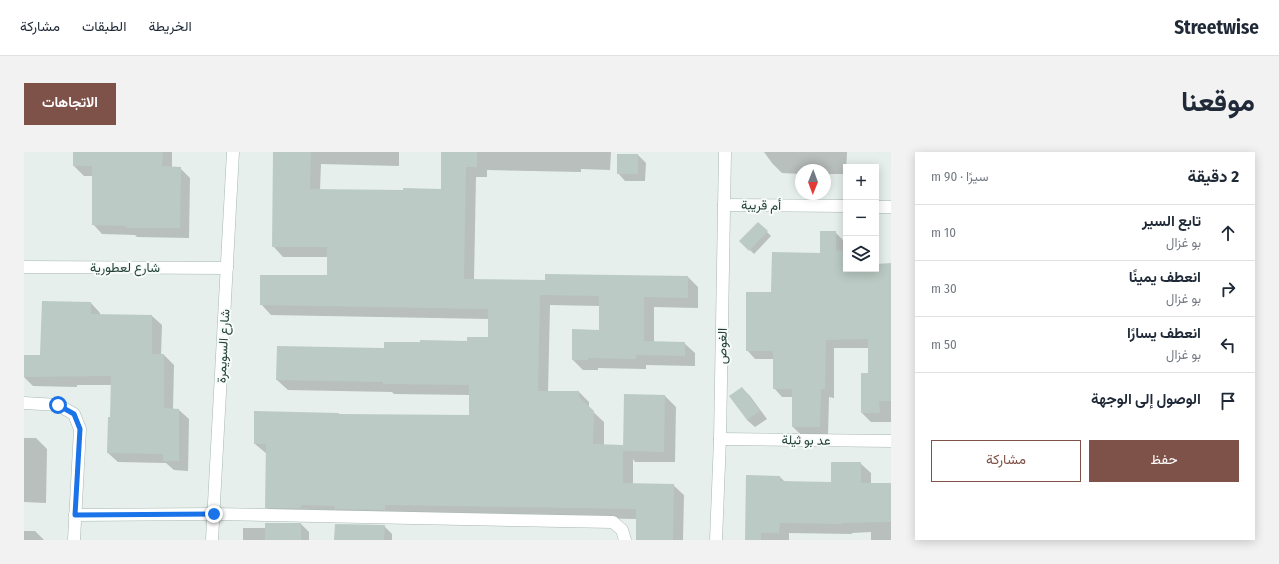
<!DOCTYPE html>
<html lang="ar">
<meta charset="utf-8">
<style>
:root{--surface:#fff;--page:#f2f2f3;--text:#1f2937;--muted:#747a83;--line:#e0e1e3;--accent:#7f5249}
body{margin:0;font-family:"Fira Sans Condensed",Vazirmatn,sans-serif;background:var(--page);color:var(--text);direction:rtl}
.controls{position:absolute;right:12px;top:12px;display:grid;overflow:hidden;border-radius:0px;box-shadow:0 2px 10px #0003}
.controls button{width:36px;height:36px;display:grid;place-items:center;padding:0;border:0;border-bottom:1px solid var(--line);background:var(--surface);color:var(--text);font:20px sans-serif}
.compass{position:absolute;left:771px;top:12px;width:36px;height:36px;border-radius:50%;background:var(--surface);box-shadow:0 2px 10px #0003;rotate:181deg}
.stop{position:absolute;width:12px;height:12px;margin:-9px;border:3px solid #1a73e8;border-radius:50%;background:#fff}
.stop.end{background:#1a73e8;border-color:#fff;box-shadow:0 1px 4px #0008}
.list{margin:0;padding:0;list-style:none}
h2{display:flex;justify-content:space-between;align-items:center;height:52px;margin:0;padding:0 16px;font-size:17px}
h2 small{font-size:13px;font-weight:400;color:var(--muted)}
.list li{display:grid;grid-template-columns:26px 1fr auto;gap:12px;align-items:center;box-sizing:border-box;height:56px;padding:0 16px;border-top:1px solid var(--line)}
.list b{display:block;font-size:15px;white-space:nowrap}
.list p{margin:0;font-size:13px;white-space:nowrap;color:var(--muted)}
.list em{font-size:13px;font-style:normal;color:var(--muted)}
.actions{display:flex;gap:8px;padding:12px 16px}
.actions a{flex:1;padding:9px 0;border:1px solid var(--accent);border-radius:0px;text-align:center;font-size:14px;color:var(--accent)}
.actions .main{background:var(--accent);color:#fff}
.icon{flex:none;width:22px;height:22px;fill:none;stroke:currentColor;stroke-width:2;stroke-linecap:round;stroke-linejoin:round}
.map{position:relative;flex:none;width:867px;height:388px;overflow:hidden;direction:ltr;border-radius:0px}
header{display:flex;align-items:center;gap:24px;box-sizing:border-box;height:56px;padding:0 20px;background:var(--surface);border-bottom:1px solid var(--line)}
header strong{font-size:19px}
nav{display:flex;gap:22px;margin-inline-start:auto;font-size:14px}
.intro{display:flex;align-items:center;justify-content:space-between;box-sizing:border-box;height:96px;padding:0 24px}
h1{margin:0;font-size:28px}
.button{padding:10px 18px;border-radius:0px;background:var(--accent);color:#fff;font-size:14px;font-weight:700}
main{display:flex;gap:24px;padding:0 24px}
aside{flex:1;background:var(--surface);border-radius:0px;box-shadow:0 2px 10px #0003}
.map>svg:first-child{display:block}
</style>
<header>
<strong>Streetwise</strong>
<nav><a>الخريطة</a><a>الطبقات</a><a>مشاركة</a></nav>
</header>
<div class="intro"><h1>موقعنا</h1><a class="button">الاتجاهات</a></div>
<main>
<aside>
<h2>2 دقيقة<small>سيرًا · 90 m</small></h2>
<ul class="list">
<li><svg class="icon" aria-label="ahead" viewBox="0 0 24 24"><path d="M12 20V5M6 11l6-6 6 6"/></svg><div><b>تابع السير</b><p>بو غزال</p></div><em>10 m</em></li>
<li><svg class="icon" aria-label="right" viewBox="0 0 24 24"><path d="M7 20v-9h11M14 6l5 5-5 5"/></svg><div><b>انعطف يمينًا</b><p>بو غزال</p></div><em>30 m</em></li>
<li><svg class="icon" aria-label="left" viewBox="0 0 24 24"><path d="M17 20v-9H6M10 6l-5 5 5 5"/></svg><div><b>انعطف يسارًا</b><p>بو غزال</p></div><em>50 m</em></li>
<li><svg class="icon" aria-label="arrive" viewBox="0 0 24 24"><path d="M6 21V4h12l-3 4 3 4H6"/></svg><div><b>الوصول إلى الوجهة</b></div></li>
</ul>
<div class="actions"><a class="main">حفظ</a><a>مشاركة</a></div>
</aside>
<div class="map">
<svg width="867" height="388" viewBox="0 0 867 388">
<rect width="100%" height="100%" fill="#e6efeb"/>
<g fill="#0003">
<path d="M77 0H148V16H156L166 26 165 86 113 85 111 83 78 82 69 72V24H60L50 14Z"/>
<path d="M250 0H375V14L297 12 296 38 380 39 418 38V0H587L586 18 557 17V20L463 18V25H452L450 128 522 129 664 125 674 135V156L630 155V190L660 191 671 201V214L622 213V217L574 216V218H559L549 208 576 179V154L526 153 524 240H555L565 250V256L580 270V294H599L600 296 641 244 652 255 651 310H611L609 307V332L649 333 660 343 659 388H613V367L371 363 252 366 242 355 243 302 231 292 316 263 446 264V243L370 242 368 240 264 238 253 228 360 197 444 190 465 186V167L247 163 237 152 304 124V105H259L249 94Z"/>
<path d="M740 0H823L822 22H801V18H777V22L758 21 748 11Z"/>
<path d="M614 3 622 11 621 29H601L594 21Z"/>
<path d="M734 71 747 84 730 102 717 89Z"/>
<path d="M811 80 820 89V100H822V117H852V113L867 112V270H847L838 261 845 222V196H810V246L805 245 804 283H777L769 275V245H758L750 236V207H731L723 198 748 141 797 102Z"/>
<path d="M67 151 76 161V163L128 164 138 173 137 203H140L150 213 149 257 155 258 165 267 164 319 150 318 142 311 94 310 84 301 87 266 88 233H53V235L9 234 0 225V204H17Z"/>
<path d="M718 236 726 244 743 267 731 275 723 268Z"/>
<path d="M0 286H12L23 297 22 351 0 350Z"/>
<path d="M836 311 847 321V332H867V388H847V380L828 381V382L765 381V388H723L756 325 761 330 808 331Z"/>
<path d="M277 372 285 380V388H219V376H242Z"/>
<path d="M360 374 368 382V388H311Z"/>
<path d="M0 379H11L20 388H0Z"/>
</g>
<g fill="#bbcac4">
<path d="M49 0H139L138 14 157 15 156 76H103V74L68 73V14H49Z"/>
<path d="M249 0H287L286 37 379 38V36L417 37V0H453V15H442L440 127 521 128V122L664 124V146L620 145V189L661 190V204L612 203V207L564 206V208H548V177L575 178V144L516 143 514 239H555V245L570 259 569 292 599 293V331L650 332 649 388H612V357L361 353V358L311 357V354L277 353V356H241L242 292H230V259L315 261V262L445 263V233L359 232V230L252 228 253 194 360 196V190H396V188L443 189V185H464V157L236 153V123H303V95H248Z"/>
<rect x="593" y="2" width="21" height="20"/>
<path d="M734 70 744 79 725 99 715 89Z"/>
<path d="M796 79H812V98L822 99V117H852V112L867 111V249H855L856 261H837V221H844V187L802 188 801 237H797L796 275H768V237H749V199H722V140H747L748 100 796 101Z"/>
<path d="M18 149 67 150V162L128 163V202H140V256L155 257V309H139V302L83 301 84 265H86L87 224 0 225V203H16Z"/>
<path d="M718 235 736 259 723 268 705 244Z"/>
<path d="M600 242 641 243 640 300 599 299Z"/>
<path d="M807 310H837V331H867V370L818 371V372L756 371 755 381H737V388H721L722 323 756 324V329L807 330Z"/>
<rect x="241" y="371" width="36" height="17"/>
<path d="M311 372 361 373 360 388H310Z"/>
</g>
<g fill="none" stroke-linecap="round" stroke-linejoin="round">
<g stroke="#a8b8b2" stroke-width="13">
<g id="minor">
<path d="M700 53 822 54"/>
<path d="M852 55H867"/>
<path d="M0 115 203 116"/>
<path d="M0 251 34 253 50 262 56 277 50 388"/>
<path d="M696 287 867 289"/>
<path d="M51 363 190 362 589 370 598 378 601 388"/>
<path d="M188 388 209 0"/>
<path d="M692 388 696 287 701 0"/>
</g>
</g>
<use href="#minor" stroke="#fff" stroke-width="12"/>
</g>
<g fill="none" stroke-linecap="round" stroke-linejoin="round">
<path stroke="#1a73e8" stroke-width="5" d="M34 253 50 262 56 277 51 363 190 362"/>
</g>
<g text-anchor="middle" dominant-baseline="central" stroke-width="4" stroke-linejoin="round" paint-order="stroke">
<g font-size="13" fill="#24423a" stroke="#f7fbf9">
<text transform="translate(737 53) rotate(1)">أم قريبة</text>
<text x="101" y="115">شارع لعطورية</text>
<text transform="translate(199 194) rotate(-87)">شارع السويمرة</text>
<text transform="translate(698 194) rotate(-89)">الغوص</text>
<text transform="translate(782 288) rotate(1)">عد بو ثيلة</text>
</g>
</g>
</svg>
<div class="controls">
<button>+</button>
<button>−</button>
<button><svg class="icon" aria-label="layers" viewBox="0 0 24 24"><path d="M12 4l9 5-9 5-9-5zM3 14l9 5 9-5"/></svg></button>
</div>
<svg class="compass" viewBox="-18 -18 36 36"><path d="M0-13l5 13h-10z" fill="#e53935"/><path d="M0 13l5-13h-10z" fill="#747a83"/></svg>
<div class="stop" style="left:34px;top:253px"></div>
<div class="stop end" style="left:190px;top:362px"></div>
</div>
</main>
